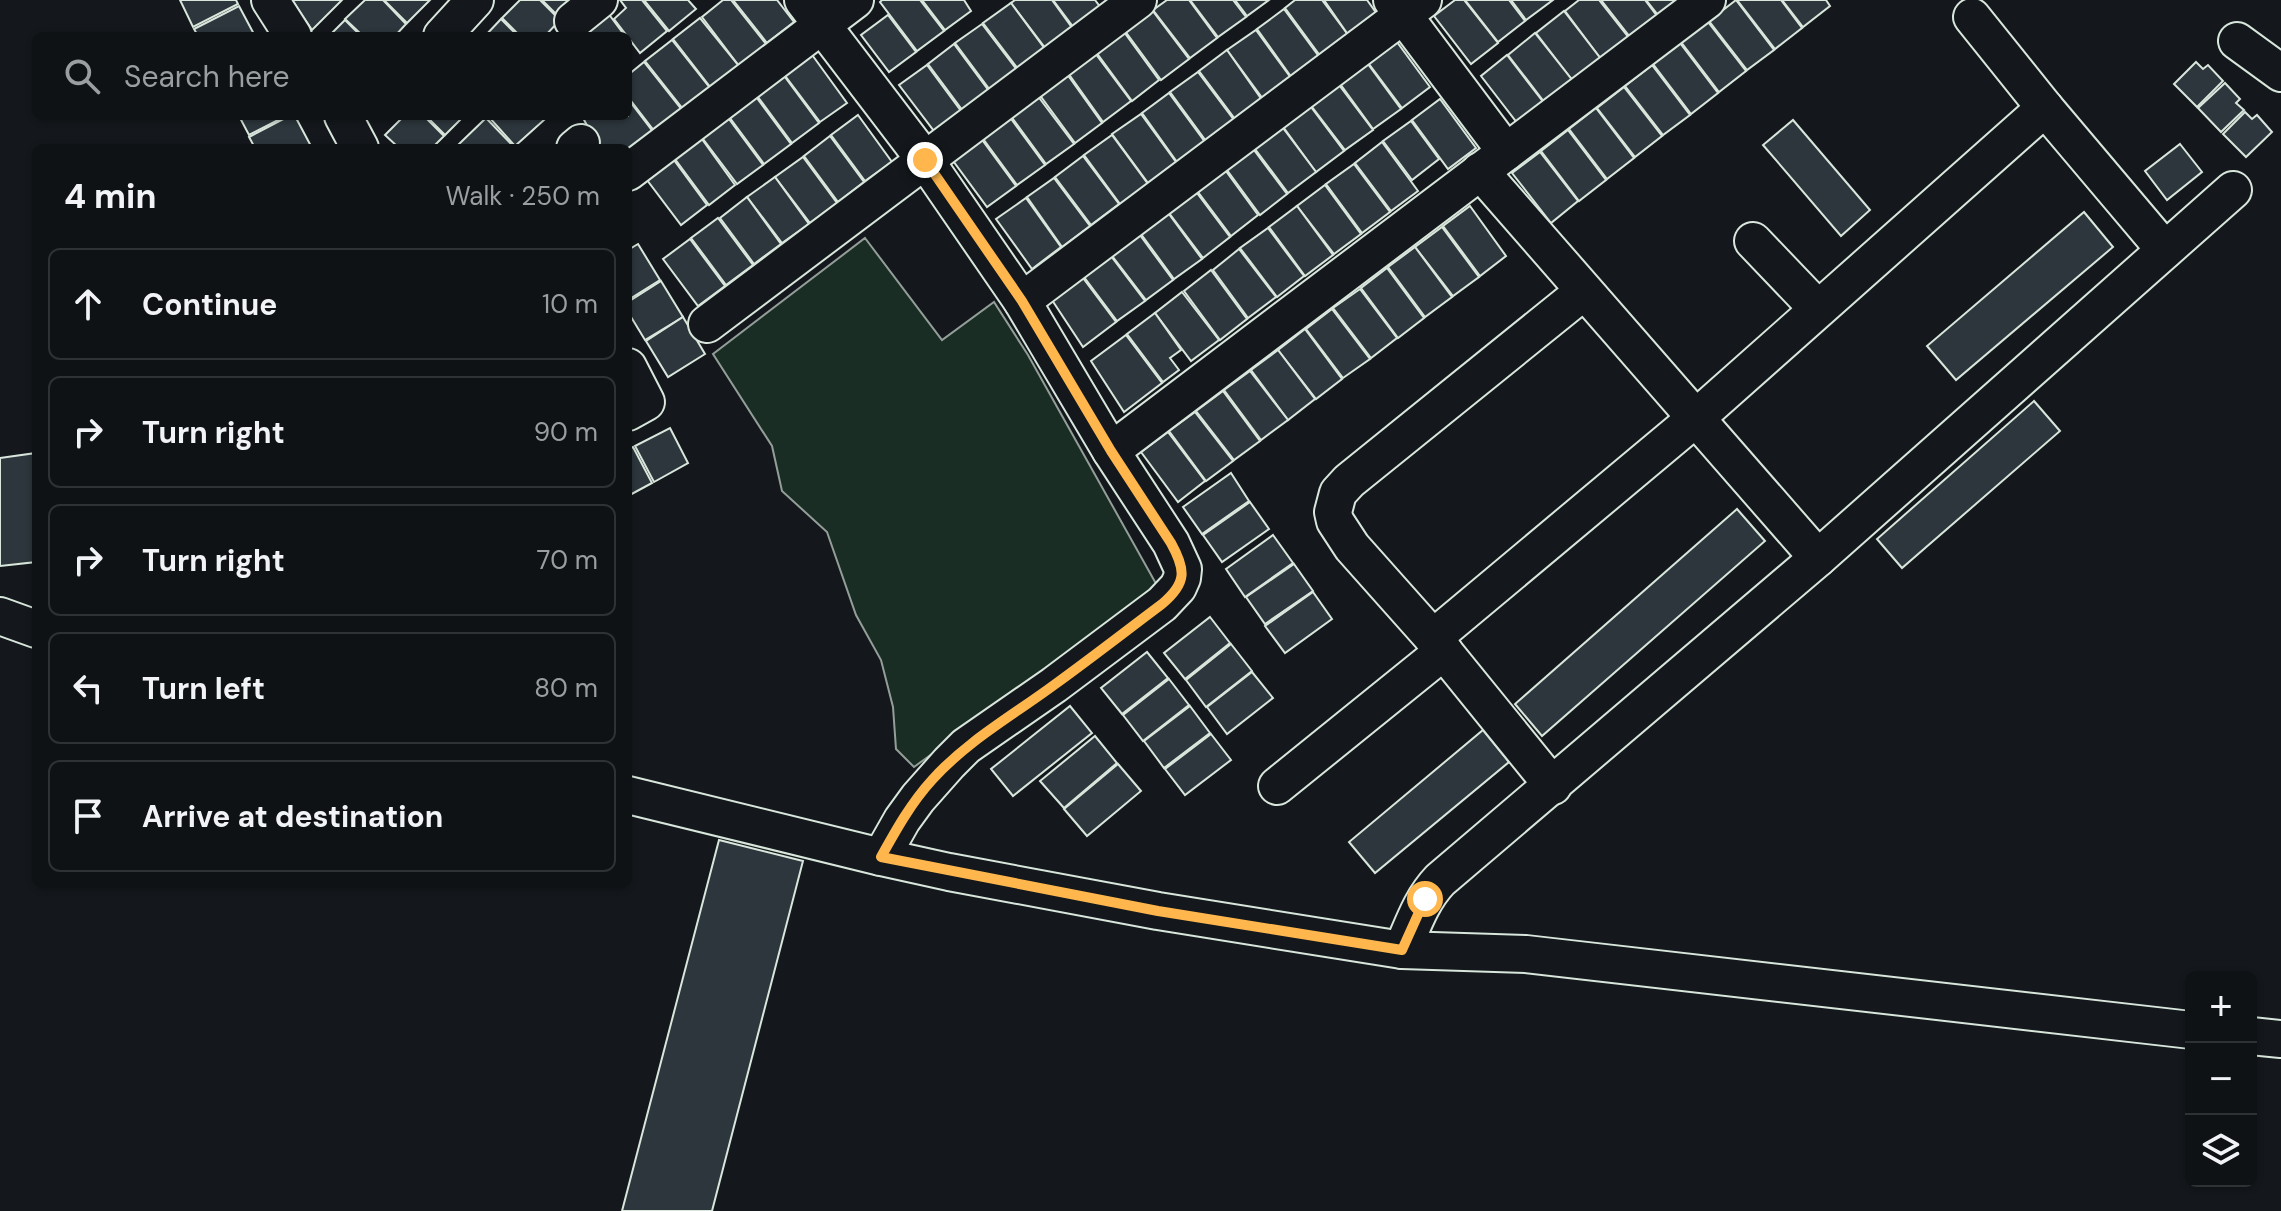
<!DOCTYPE html>
<meta charset="utf-8">
<style>
:root{--surface:#0f1215;--page:#1d2022;--text:#f1f3f6;--muted:#9b9ea0;--line:#2f3234}
body{margin:0;font-family:"DM Sans",sans-serif;background:var(--page);color:var(--text)}
.controls{position:absolute;right:24px;bottom:24px;display:grid;overflow:hidden;border-radius:12px;box-shadow:0 2px 6px #0004}
.controls button{width:72px;height:72px;display:grid;place-items:center;padding:0;border:0;border-bottom:2px solid var(--line);background:var(--surface);color:var(--text);font:40px sans-serif}
.stop{position:absolute;width:24px;height:24px;margin:-18px;border:6px solid #ffb74d;border-radius:50%;background:#fff}
.stop.end{background:#ffb74d;border-color:#fff;box-shadow:0 2px 8px #0008}
.list{margin:0;padding:0;list-style:none}
h2{display:flex;justify-content:space-between;align-items:center;height:104px;margin:0;padding:0 32px;font-size:34px}
h2 small{font-size:26px;font-weight:400;color:var(--muted)}
.list li{display:grid;grid-template-columns:52px 1fr auto;gap:24px;align-items:center;box-sizing:border-box;height:112px;margin:0 16px 16px;padding:0 16px;border:2px solid var(--line);border-radius:12px}
.list b{display:block;font-size:30px;white-space:nowrap}
.list em{font-size:26px;font-style:normal;color:var(--muted)}
.icon{flex:none;width:44px;height:44px;fill:none;stroke:currentColor;stroke-width:2;stroke-linecap:round;stroke-linejoin:round}
.map{position:relative;flex:none;width:2281px;height:1211px;overflow:hidden}
.search{position:absolute;background:var(--surface);box-shadow:0 2px 6px #0004;left:32px;top:32px;width:600px;height:88px;display:flex;align-items:center;gap:20px;box-sizing:border-box;padding:0 28px;border-radius:12px;color:var(--muted);font-size:30px}
.panel{position:absolute;background:var(--surface);box-shadow:0 2px 6px #0004;left:32px;top:144px;width:600px;height:744px;border-radius:12px}
.map>svg:first-child{display:block}
</style>
<div class="map">
<svg width="2281" height="1211" viewBox="0 0 2281 1211">
<rect width="100%" height="100%" fill="#14181c"/>
<path fill="#1a2d24" stroke="#939e99" stroke-width="2" d="M865 238 942 340 994 302 1028 355 1159 589 914 767 896 749 893 707 881 660 856 615 827 532 782 491 772 446 713 354Z"/>
<g fill="#2c363c" stroke="#d8e6dc" stroke-width="2">
<path d="M180 0H236L238 4 193 27Z"/>
<path d="M292 0H342L312 30Z"/>
<path d="M365 0H383L406 24 395 36H363L345 19Z"/>
<path d="M384 0H430L407 23Z"/>
<path d="M520 0H540L560 20 545 36H520L502 18Z"/>
<path d="M542 0H581L561 19Z"/>
<path d="M620 0H642L667 31 640 53 614 19 626 8Z"/>
<path d="M644 0H688L696 9 669 31Z"/>
<path d="M723 0H731L766 44 739 66 702 17Z"/>
<path d="M733 0H777L794 22 767 43Z"/>
<path d="M882 0H920L944 31 917 51 880 2Z"/>
<path d="M922 0H964L971 11 945 30Z"/>
<path d="M1015 0H1052L1073 29 1046 49 1011 3Z"/>
<path d="M1053 0H1095L1101 8 1074 28Z"/>
<path d="M1167 0H1189L1217 38 1190 58 1153 10Z"/>
<path d="M1190 0H1233L1246 17 1218 37Z"/>
<path d="M1235 0H1269L1247 16Z"/>
<path d="M1295 0H1322L1349 36 1321 57 1285 8Z"/>
<path d="M1324 0H1367L1377 14 1349 36Z"/>
<path d="M1455 0H1464L1498 43 1471 64 1434 16Z"/>
<path d="M1465 0H1509L1525 21 1498 42Z"/>
<path d="M1511 0H1553L1526 20Z"/>
<path d="M1579 0H1599L1629 38 1601 59 1565 11Z"/>
<path d="M1601 0H1645L1657 16 1630 37Z"/>
<path d="M1646 0H1677L1658 15Z"/>
<path d="M1736 0 1774 50 1747 70 1709 21Z"/>
<path d="M1737 0H1781L1802 28 1775 49Z"/>
<path d="M1782 0H1826L1830 6 1803 27Z"/>
<path d="M1011 3 1045 49 1018 69 983 23Z"/>
<path d="M602 5 625 36H582Z"/>
<path d="M239 6 255 36H198L194 29Z"/>
<path d="M1284 9 1320 58 1292 78 1257 29Z"/>
<path d="M1152 10 1189 59 1161 80 1125 31Z"/>
<path d="M1564 11 1601 59 1573 81 1536 33Z"/>
<path d="M888 15 916 52 889 72 861 35Z"/>
<path d="M700 18 739 66 711 88 673 39Z"/>
<path d="M501 19 518 36H485Z"/>
<path d="M345 20 361 36H329Z"/>
<path d="M1708 22 1746 71 1719 92 1681 42Z"/>
<path d="M982 24 1017 70 990 90 955 43Z"/>
<path d="M1256 30 1291 78 1263 99 1227 50Z"/>
<path d="M1124 32 1159 80 1132 101 1096 52Z"/>
<path d="M1535 33 1573 81 1545 103 1508 55Z"/>
<path d="M1394 38 1430 87 1402 108 1366 60Z"/>
<path d="M672 40 710 88 683 109 645 61Z"/>
<path d="M1680 43 1718 93 1691 114 1653 64Z"/>
<path d="M954 44 989 91 963 111 928 64Z"/>
<path d="M1227 50 1262 100 1235 119 1199 71Z"/>
<path d="M810 52 847 103 820 122 783 73Z"/>
<path d="M1095 53 1131 101 1103 122 1068 73Z"/>
<path d="M1507 55 1544 103 1518 124 1481 76Z"/>
<path d="M1365 60 1401 109 1373 129 1338 81Z"/>
<path d="M644 62 682 110 655 132 628 97V75Z"/>
<path d="M2196 62 2203 69 2208 65 2223 81 2197 107 2174 84Z"/>
<path d="M927 65 961 111 934 131 899 85Z"/>
<path d="M1652 65 1690 115 1663 135 1625 86Z"/>
<path d="M1198 72 1234 120 1206 141 1170 92Z"/>
<path d="M782 73 819 123 792 143 755 93Z"/>
<path d="M1067 74 1102 123 1075 143 1039 94Z"/>
<path d="M1336 81 1373 130 1345 150 1309 103Z"/>
<path d="M2225 83 2240 99 2236 103 2244 110 2221 132 2198 108Z"/>
<path d="M1624 87 1662 136 1635 157 1597 108Z"/>
<path d="M1169 93 1205 142 1177 162 1142 113Z"/>
<path d="M754 94 791 144 764 164 727 114Z"/>
<path d="M1037 95 1074 144 1046 164 1010 115Z"/>
<path d="M628 99 654 133 628 153V148H599L582 116H628Z"/>
<path d="M1440 99 1476 148 1448 169 1412 120Z"/>
<path d="M1308 103 1344 151 1316 172 1281 124Z"/>
<path d="M1596 108 1634 158 1607 179 1569 129Z"/>
<path d="M2245 112 2252 119 2257 115 2272 132 2246 157 2223 134Z"/>
<path d="M1141 114 1176 162 1148 183 1112 134Z"/>
<path d="M726 115 763 165 737 184 700 135Z"/>
<path d="M858 115 892 162 865 181 831 135Z"/>
<path d="M239 116H286L249 135Z"/>
<path d="M289 116H295L312 148H255L249 137Z"/>
<path d="M404 116H424L444 136 432 148H399L385 135Z"/>
<path d="M426 116H464L445 135Z"/>
<path d="M488 116H540L544 120 515 146Z"/>
<path d="M1009 116 1045 165 1017 185 981 136Z"/>
<path d="M486 118 514 147V148H461L458 145Z"/>
<path d="M1793 120 1870 210 1841 236 1763 145Z"/>
<path d="M1411 121 1439 159 1412 180 1383 141Z"/>
<path d="M1280 124 1316 172 1288 193 1252 145Z"/>
<path d="M1568 130 1606 180 1579 201 1541 151Z"/>
<path d="M699 135 735 185 709 205 672 155Z"/>
<path d="M1112 135 1148 184 1120 204 1084 155Z"/>
<path d="M830 136 864 182 838 202 804 156Z"/>
<path d="M980 137 1016 186 987 207 951 158Z"/>
<path d="M1382 142 1418 191 1391 211 1355 163Z"/>
<path d="M2180 144 2202 172 2167 200 2145 171Z"/>
<path d="M1251 146 1287 194 1260 215 1224 166Z"/>
<path d="M1540 152 1578 201 1551 223 1512 173Z"/>
<path d="M671 156 707 205 681 225 644 176Z"/>
<path d="M1083 156 1119 204 1091 225 1055 177Z"/>
<path d="M803 157 837 203 810 223 775 177Z"/>
<path d="M1354 164 1390 212 1362 233 1326 184Z"/>
<path d="M1223 167 1258 215 1231 236 1195 188Z"/>
<path d="M775 177 809 224 782 243 747 197Z"/>
<path d="M1054 178 1090 226 1062 247 1027 197Z"/>
<path d="M1325 185 1361 234 1334 254 1297 206Z"/>
<path d="M1194 189 1230 237 1203 258 1166 209Z"/>
<path d="M747 197 781 244 754 264 720 218Z"/>
<path d="M1026 198 1061 247 1032 269 996 219Z"/>
<path d="M1297 206 1333 255 1305 276 1269 227Z"/>
<path d="M1470 206 1506 256 1480 276 1443 226Z"/>
<path d="M1166 210 1202 259 1174 279 1138 230Z"/>
<path d="M2084 212 2113 247 1956 380 1927 346Z"/>
<path d="M718 218 753 265 726 285 691 238Z"/>
<path d="M1442 227 1479 277 1453 296 1415 247Z"/>
<path d="M1268 228 1304 276 1277 297 1240 248Z"/>
<path d="M1137 231 1173 280 1146 300 1109 252Z"/>
<path d="M690 239 725 286 698 306 663 259Z"/>
<path d="M638 244 660 280 628 300V250Z"/>
<path d="M1415 247 1452 297 1425 317 1388 267Z"/>
<path d="M1239 249 1276 297 1248 318 1213 270Z"/>
<path d="M1108 252 1145 301 1117 321 1081 273Z"/>
<path d="M1387 268 1424 318 1398 338 1361 288Z"/>
<path d="M1211 270 1247 319 1220 340 1184 291Z"/>
<path d="M1080 274 1116 322 1083 347 1050 297Z"/>
<path d="M661 281 683 317 645 340 628 312V302Z"/>
<path d="M1360 289 1397 338 1371 358 1333 308Z"/>
<path d="M1182 292 1219 340 1191 361 1155 313Z"/>
<path d="M1332 309 1370 359 1343 378 1306 329Z"/>
<path d="M1155 313 1181 350 1170 358 1179 370 1163 382 1127 334Z"/>
<path d="M683 317 705 354 668 377 646 341Z"/>
<path d="M1305 329 1342 379 1316 399 1278 350Z"/>
<path d="M1126 335 1162 383 1124 412 1091 361Z"/>
<path d="M1278 350 1315 399 1288 420 1251 370Z"/>
<path d="M1250 371 1288 420 1261 440 1224 390Z"/>
<path d="M1223 391 1260 441 1234 460 1196 411Z"/>
<path d="M2034 401 2060 431 1902 568 1877 539Z"/>
<path d="M1195 412 1233 461 1206 481 1169 431Z"/>
<path d="M670 428 688 463 654 482 635 446Z"/>
<path d="M1168 432 1205 481 1178 502 1141 452Z"/>
<path d="M633 447 652 483 628 496V449Z"/>
<path d="M36 453V562L0 566V458Z"/>
<path d="M1231 473 1249 501 1202 534 1183 507Z"/>
<path d="M1250 502 1269 529 1222 562 1203 535Z"/>
<path d="M1737 509 1765 541 1542 736 1515 704Z"/>
<path d="M1273 535 1293 563 1245 597 1226 569Z"/>
<path d="M1294 564 1313 591 1265 624 1246 597Z"/>
<path d="M1313 592 1332 619 1285 653 1265 626Z"/>
<path d="M1210 617 1230 643 1185 679 1164 653Z"/>
<path d="M1231 644 1252 671 1206 707 1186 680Z"/>
<path d="M1147 652 1168 678 1122 714 1101 688Z"/>
<path d="M1252 672 1273 698 1227 734 1207 707Z"/>
<path d="M1169 679 1189 705 1143 741 1123 715Z"/>
<path d="M1070 706 1092 733 1013 796 991 769Z"/>
<path d="M1190 706 1210 733 1164 768 1144 741Z"/>
<path d="M1483 730 1509 762 1375 873 1349 842Z"/>
<path d="M1211 734 1231 760 1185 795 1165 769Z"/>
<path d="M1095 736 1117 763 1064 808 1040 781Z"/>
<path d="M1118 764 1141 791 1087 836 1064 809Z"/>
<path d="M719 840 803 861 712 1211H622Z"/>
</g>
<g fill="none" stroke-linecap="round" stroke-linejoin="round">
<g stroke="#d8e6dc" stroke-width="40">
<g id="street">
<path d="M270 0 293 36"/>
<path d="M803 0 925 160 1022 301 1111 451 1171 543 1183 569 1182 578 1178 587 1162 604 1054 685 966 746 949 763 918 798 902 820 881 857"/>
<path d="M1392 0 1506 152"/>
<path d="M1972 17 2045 108 2165 250"/>
<path d="M573 21 599 0"/>
<path d="M442 36 475 0"/>
<path d="M2237 41 2281 73"/>
<path d="M343 116 360 148"/>
<path d="M575 148 581 143"/>
<path d="M1480 171 1818 558"/>
<path d="M628 172 855 0"/>
<path d="M1753 241 1818 309"/>
<path d="M1022 301 1423 0"/>
<path d="M707 324 1138 0"/>
<path d="M628 367 646 402 628 412"/>
<path d="M1111 451 1707 0"/>
<path d="M0 616 36 629"/>
<path d="M1433 638 1696 418 2045 108"/>
<path d="M1277 786 1444 651"/>
<path d="M1553 786 1433 638 1352 547 1335 521 1333 512 1338 493 1349 481 1583 292"/>
<path d="M628 795 881 857 949 872 1158 911 1402 950 1526 954 2191 1030"/>
<path d="M1402 950C1413 925 1421 900 1440 880L1818 558 2233 190"/>
<path d="M2251 1036 2281 1039"/>
</g>
</g>
<use href="#street" stroke="#14181c" stroke-width="36"/>
</g>
<g fill="none" stroke-linecap="round" stroke-linejoin="round">
<path stroke="#ffb74d" stroke-width="10" d="M925 160 1022 301 1111 451 1171 543C1186 570 1187 583 1162 604 1126 631 1090 659 1054 685 1012 716 967 741 932 780 911 803 896 830 881 857L1158 911 1402 950 1425 899"/>
</g>
</svg>
<div class="controls">
<button>+</button>
<button>−</button>
<button><svg class="icon" aria-label="layers" viewBox="0 0 24 24"><path d="M12 4l9 5-9 5-9-5zM3 14l9 5 9-5"/></svg></button>
</div>
<div class="stop" style="left:1425px;top:899px"></div>
<div class="stop end" style="left:925px;top:160px"></div>
<div class="search"><svg class="icon" aria-label="search" viewBox="0 0 24 24"><circle cx="10" cy="10" r="6"/><path d="M15 15l6 6"/></svg>Search here</div>
<section class="panel">
<h2>4 min<small>Walk · 250 m</small></h2>
<ul class="list">
<li><svg class="icon" aria-label="ahead" viewBox="0 0 24 24"><path d="M12 20V5M6 11l6-6 6 6"/></svg><div><b>Continue</b></div><em>10 m</em></li>
<li><svg class="icon" aria-label="right" viewBox="0 0 24 24"><path d="M7 20v-9h11M14 6l5 5-5 5"/></svg><div><b>Turn right</b></div><em>90 m</em></li>
<li><svg class="icon" aria-label="right" viewBox="0 0 24 24"><path d="M7 20v-9h11M14 6l5 5-5 5"/></svg><div><b>Turn right</b></div><em>70 m</em></li>
<li><svg class="icon" aria-label="left" viewBox="0 0 24 24"><path d="M17 20v-9H6M10 6l-5 5 5 5"/></svg><div><b>Turn left</b></div><em>80 m</em></li>
<li><svg class="icon" aria-label="arrive" viewBox="0 0 24 24"><path d="M6 21V4h12l-3 4 3 4H6"/></svg><div><b>Arrive at destination</b></div></li>
</ul>
</section>
</div>
